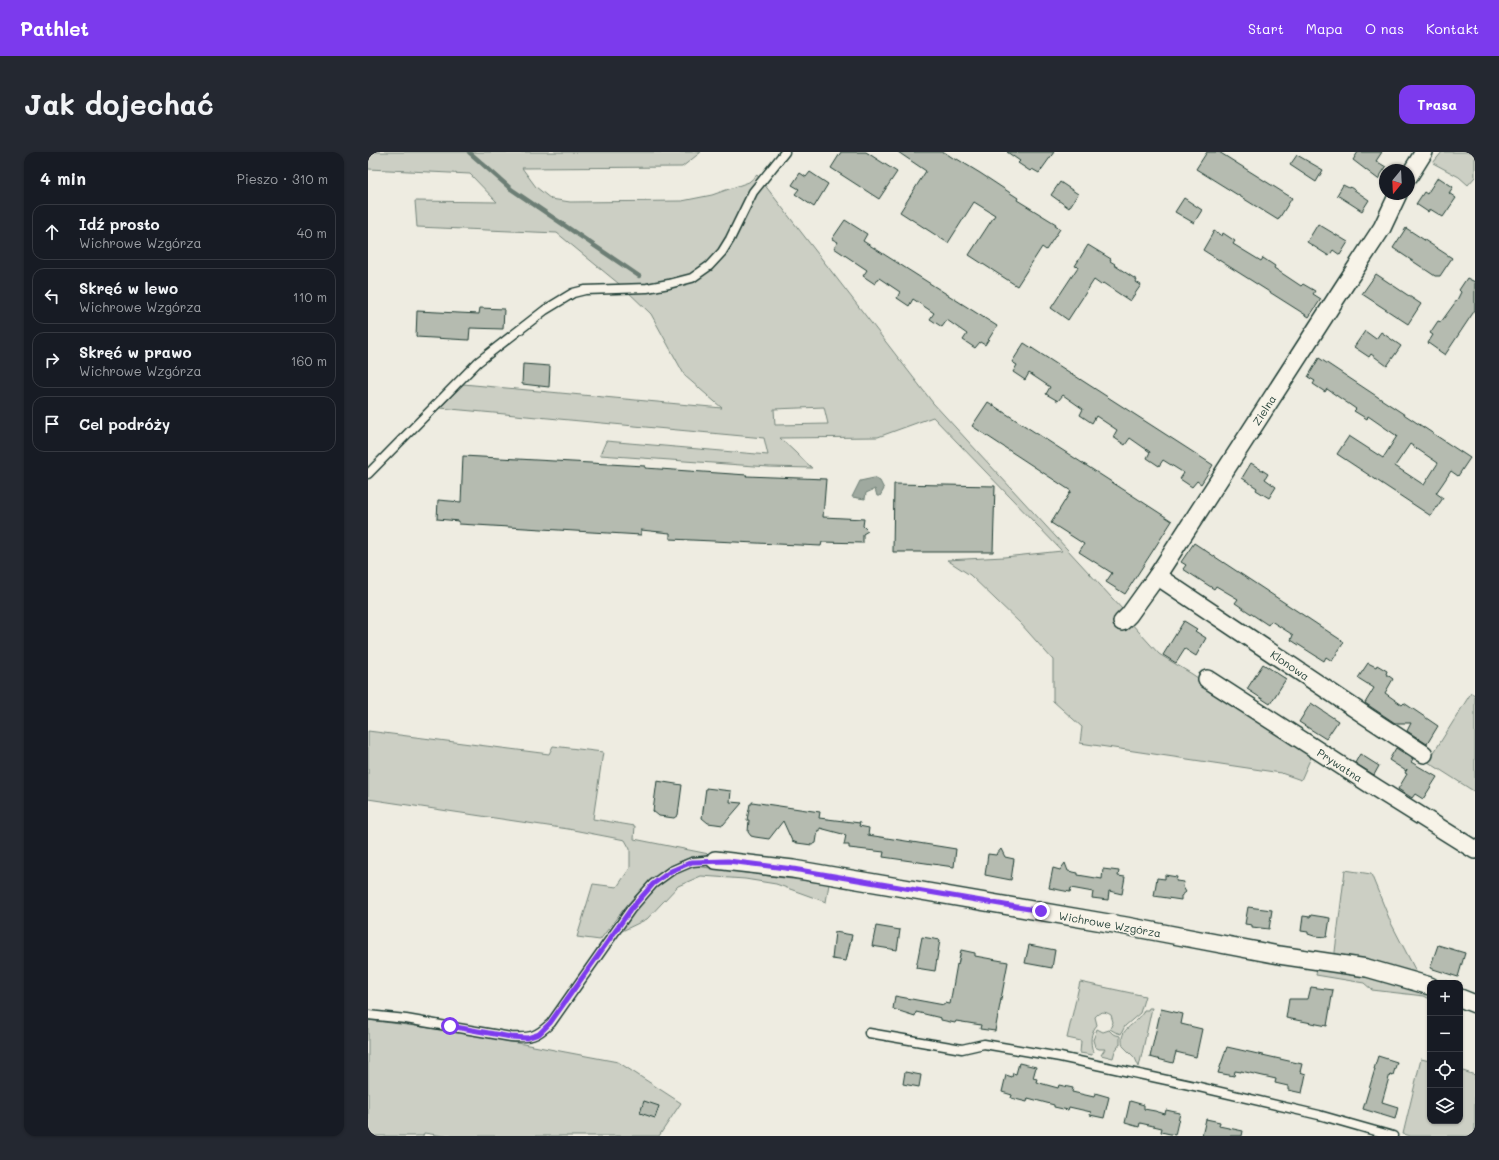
<!DOCTYPE html>
<html lang="pl">
<meta charset="utf-8">
<style>
:root{--surface:#171b24;--page:#242831;--text:#f1f3f6;--muted:#9ea1a6;--line:#363941;--accent:#7c3aed}
body{margin:0;font-family:Mali,sans-serif;background:var(--page);color:var(--text)}
.controls{position:absolute;right:12px;bottom:12px;display:grid;overflow:hidden;border-radius:8px;box-shadow:0 1px 3px #0004}
.controls button{width:36px;height:36px;display:grid;place-items:center;padding:0;border:0;border-bottom:1px solid var(--line);background:var(--surface);color:var(--text);font:20px sans-serif}
.compass{position:absolute;left:1011px;top:12px;width:36px;height:36px;border-radius:50%;background:var(--surface);box-shadow:0 1px 3px #0004;rotate:198deg}
.stop{position:absolute;width:12px;height:12px;margin:-9px;border:3px solid #7c3aed;border-radius:50%;background:#fff}
.stop.end{background:#7c3aed;border-color:#fff;box-shadow:0 1px 4px #0008}
.list{margin:0;padding:0;list-style:none}
h2{display:flex;justify-content:space-between;align-items:center;height:52px;margin:0;padding:0 16px;font-size:17px}
h2 small{font-size:13px;font-weight:400;color:var(--muted)}
.list li{display:grid;grid-template-columns:26px 1fr auto;gap:12px;align-items:center;box-sizing:border-box;height:56px;margin:0 8px 8px;padding:0 8px;border:1px solid var(--line);border-radius:12px}
.list b{display:block;font-size:15px;white-space:nowrap}
.list p{margin:0;font-size:13px;white-space:nowrap;color:var(--muted)}
.list em{font-size:13px;font-style:normal;color:var(--muted)}
.icon{flex:none;width:22px;height:22px;fill:none;stroke:currentColor;stroke-width:2;stroke-linecap:round;stroke-linejoin:round}
.map{position:relative;flex:none;width:1107px;height:984px;overflow:hidden;border-radius:12px}
header{display:flex;align-items:center;gap:24px;box-sizing:border-box;height:56px;padding:0 20px;background:var(--accent);color:#fff}
header strong{font-size:19px}
nav{display:flex;gap:22px;margin-inline-start:auto;font-size:14px}
.intro{display:flex;align-items:center;justify-content:space-between;box-sizing:border-box;height:96px;padding:0 24px}
h1{margin:0;font-size:28px}
.button{padding:10px 18px;border-radius:12px;background:var(--accent);color:#fff;font-size:14px;font-weight:700}
main{display:flex;gap:24px;padding:0 24px}
aside{flex:1;background:var(--surface);border-radius:12px;box-shadow:0 1px 3px #0004}
.map>svg:first-child{display:block}
</style>
<header>
<strong>Pathlet</strong>
<nav><a>Start</a><a>Mapa</a><a>O nas</a><a>Kontakt</a></nav>
</header>
<div class="intro"><h1>Jak dojechać</h1><a class="button">Trasa</a></div>
<main>
<aside>
<h2>4 min<small>Pieszo · 310 m</small></h2>
<ul class="list">
<li><svg class="icon" aria-label="ahead" viewBox="0 0 24 24"><path d="M12 20V5M6 11l6-6 6 6"/></svg><div><b>Idź prosto</b><p>Wichrowe Wzgórza</p></div><em>40 m</em></li>
<li><svg class="icon" aria-label="left" viewBox="0 0 24 24"><path d="M17 20v-9H6M10 6l-5 5 5 5"/></svg><div><b>Skręć w lewo</b><p>Wichrowe Wzgórza</p></div><em>110 m</em></li>
<li><svg class="icon" aria-label="right" viewBox="0 0 24 24"><path d="M7 20v-9h11M14 6l5 5-5 5"/></svg><div><b>Skręć w prawo</b><p>Wichrowe Wzgórza</p></div><em>160 m</em></li>
<li><svg class="icon" aria-label="arrive" viewBox="0 0 24 24"><path d="M6 21V4h12l-3 4 3 4H6"/></svg><div><b>Cel podróży</b></div></li>
</ul>
</aside>
<div class="map">
<svg width="1107" height="984" viewBox="0 0 1107 984">
<rect width="100%" height="100%" fill="#eeece1"/>
<filter id="ink" filterUnits="userSpaceOnUse"><feTurbulence type="fractalNoise" baseFrequency=".025" numOctaves="2"/><feDisplacementMap in="SourceGraphic" scale="8" xChannelSelector="R" yChannelSelector="G"/><feConvolveMatrix kernelMatrix="1 2 1 2 8 2 1 2 1" color-interpolation-filters="sRGB"/></filter>
<g filter="url(#ink)">
<g fill="#cccfc4" stroke="#76867c" fill-rule="evenodd">
<path d="M0 0H333L314 15 154 16 168 35 183 47 202 50 314 49 344 43 381 30 389 23 565 251 755 458 762 470 791 502 824 522 944 603 933 628 913 621 712 591 714 575 685 549V508L653 472 602 423 579 408 636 405 694 399 565 265 510 285 412 286 444 316 401 315 232 303 238 289 400 303 396 286 72 256 95 232 354 256 317 224 283 162 256 136 189 81 49 75 47 49 129 50 102 22 0 17ZM456 255 460 272 407 273 406 257Z"/>
<path d="M1074 0H1107V25L1100 33 1091 25 1065 11Z"/>
<path d="M1103 541 1107 543V640L1060 610Z"/>
<path d="M0 579 181 602 185 594 235 600 225 667 267 674 266 687 346 703C337 705 326 704 318 707 280 722 256 756 232 788L209 785 225 732 249 735 262 716V697L257 688 200 677 0 647Z"/>
<path d="M327 714 461 732 458 750 408 732 377 727 333 724 310 734 279 767 252 780 267 759 287 737 306 721Z"/>
<path d="M977 718 1003 722 1023 771 1052 827 1076 828 1083 831H1062L966 808Z"/>
<path d="M949 815 1023 828 1062 843V847L1056 844 1004 838 996 831 948 823Z"/>
<path d="M712 830 777 844 772 861 757 874 753 882 747 880 742 877 745 870 743 863C737 859 732 859 727 865L729 873C722 881 722 890 725 900L724 903 712 901 713 889 699 886Z"/>
<path d="M781 856H784L771 915 767 906 755 894C749 875 771 873 776 858H780Z"/>
<path d="M0 868 86 879 250 910 313 951 291 984H76L56 981 55 984H0Z"/>
<path d="M729 877 735 880 741 878 745 882 752 884V892L747 899 745 906 733 903 737 897H731L727 895 725 888Z"/>
<path d="M1053 907 1062 909V969H1092V918L1107 923V984H1043L1035 982Z"/>
</g>
<path fill="#9fa99f" stroke="#6c7e74" d="M506 326 512 329 516 337 512 344H509L507 337 498 341 497 347 484 345 492 329Z"/>
<g fill="none" stroke-linecap="round" stroke-linejoin="round">
<path stroke="#6c7e74" stroke-width="4.5" d="M101 0 143 37 271 124"/>
</g>
<g fill="#b5bbb0" stroke="#1f3d34" fill-rule="evenodd">
<path d="M473 0H498L529 20 511 47 463 16Z"/>
<path d="M530 0H576L588 8 589 7 612 21 650 46 649 48 688 72 687 74 692 77 678 98 674 95 649 134 601 103 627 63 606 50 580 91 532 60 558 19Z"/>
<path d="M639 0H686L671 21 664 17 662 19 650 11 652 9Z"/>
<path d="M839 0H851L924 46 910 68 828 17Z"/>
<path d="M990 0H1014L1008 9 1018 15 1010 27 985 8Z"/>
<path d="M929 3 955 18 948 30 922 13Z"/>
<path d="M442 20 460 32 446 55 427 42 431 37 424 33 432 21 438 25Z"/>
<path d="M1070 25 1085 35 1081 41 1088 46 1075 65 1062 57 1060 60 1048 52 1056 40 1059 42Z"/>
<path d="M692 30 710 42 701 56 683 43Z"/>
<path d="M975 33 981 36 982 35 1001 48 994 59 969 43Z"/>
<path d="M816 46 834 58 826 71 807 60Z"/>
<path d="M477 68 499 82 495 89 629 174 617 193 612 190 607 196 595 188 599 182 579 168 574 175 562 167 566 161 545 147 541 154 529 146 532 140 511 126 507 132 495 124 499 118 466 96 470 90 464 87Z"/>
<path d="M950 72 980 90 972 103 965 98 961 104 939 90Z"/>
<path d="M1038 76 1084 106 1072 124H1067L1025 96Z"/>
<path d="M846 79 854 84 855 81 867 89 865 92 893 109 895 106 907 114 906 116 933 134 935 132 947 139 945 142 953 147 941 165 835 98Z"/>
<path d="M720 93 743 107 742 109 747 112 746 113 769 128 768 130 773 133 762 149 735 131 733 133 726 128 700 168 683 156 710 115 707 114Z"/>
<path d="M1008 122 1053 152 1040 172 994 142Z"/>
<path d="M1099 126 1107 130V158L1077 203 1060 191 1065 183 1062 181 1070 169 1073 170 1089 148 1093 140 1091 138Z"/>
<path d="M112 156 136 157 135 177 102 176 101 188 48 185 49 159 111 162Z"/>
<path d="M997 179 1008 187 1013 180 1033 194 1019 214 1003 202 1001 205 986 195Z"/>
<path d="M656 191 845 313 833 332 829 329 824 335 812 327 816 321 795 308 791 314 779 306 782 300 762 286 757 293 745 285 749 278 728 264 724 271 712 263 715 257 695 243 690 249 678 242 682 235 661 221 657 228 645 220 649 213 644 210Z"/>
<path d="M951 206 1102 306 1090 324 1083 319 1075 331 1068 341 1075 346 1063 364 969 302 981 284 1015 306 1029 284 1000 264 999 267 986 259 988 257 959 237 957 240 945 232 947 229 940 225ZM1042 292 1070 311 1056 333 1027 314Z"/>
<path d="M155 212 182 214 181 235 154 232Z"/>
<path d="M620 250 804 369 757 442 738 430 744 421 711 400 716 392 683 371 703 339 604 274Z"/>
<path d="M95 304 277 314V316L379 323 378 324 458 327 455 365 496 367 495 374 500 379 495 382V391L454 390 453 394 302 387V381L273 378V383L91 372V369L69 367 70 348 93 350Z"/>
<path d="M883 311 900 322 897 327 908 335 901 346 888 338 889 336 874 326Z"/>
<path d="M526 332 627 334 625 400H525Z"/>
<path d="M826 391 976 490 964 509 958 505 956 509 923 488 925 483 903 469 900 473 867 451 870 447 848 434 846 437 815 417 818 413 813 410Z"/>
<path d="M816 469 829 477 827 479 838 486 828 504 817 497 808 511 795 503Z"/>
<path d="M1000 511 1008 515 1009 513 1019 519 1018 522 1025 527 1017 541 1034 553 1036 551 1070 574 1059 592 1039 579 1043 571H1027L997 551 1006 536 990 526Z"/>
<path d="M895 512 918 527 902 552 879 537Z"/>
<path d="M943 551 970 569 958 587 931 570Z"/>
<path d="M1028 596 1045 607 1043 610 1069 625 1055 647 1047 642 1044 646 1030 637 1039 622 1037 621 1039 617 1038 619 1021 608Z"/>
<path d="M992 602 1011 614 1006 623 987 611Z"/>
<path d="M289 629 314 633 310 663 306 666 291 664 285 659Z"/>
<path d="M338 636 363 639 362 650 374 651 355 673 340 671 334 666Z"/>
<path d="M384 650 452 660 451 666 492 671 491 674 501 676 500 683 588 697 586 715 515 705 516 700 481 696V693H476L478 683 452 676V679L450 678 448 691 444 693 429 691 424 689 415 669 401 687 387 685 383 684 380 680 381 668H379L382 652H384Z"/>
<path d="M633 697 637 705 646 707 643 728 617 723 620 702 628 703Z"/>
<path d="M697 711 700 719 710 721V723L734 727 735 717 751 719 750 724 757 725 754 742 741 739 740 748 724 746 725 740 703 736 702 740 681 736 685 716 692 718Z"/>
<path d="M797 723 809 725 808 729 816 730 815 735 818 740 813 744V748L786 744 789 726 797 727Z"/>
<path d="M880 755 904 758 901 777 884 775V773L877 772Z"/>
<path d="M943 763 962 766 959 785 946 784 940 782V780L933 779 935 764 942 765Z"/>
<path d="M508 774 532 778 529 798 504 794Z"/>
<path d="M467 780 484 783 478 809 464 807Z"/>
<path d="M554 785 572 788 567 819 548 816Z"/>
<path d="M661 793 687 798 684 816 657 811Z"/>
<path d="M1070 793 1097 801 1090 825 1062 816Z"/>
<path d="M593 798 607 801V804L640 810 627 879 612 877 613 873 588 869 587 871 573 868V866L548 860 547 864 525 857 527 844 576 853 577 851 582 852 589 812 590 813Z"/>
<path d="M943 835 965 838 959 874 918 866 921 847H940Z"/>
<path d="M793 857 815 862 813 872 834 877 828 905 808 900 805 911 782 905Z"/>
<path d="M859 895 934 912 932 920 938 922 934 941 920 938V934L907 931 908 927 873 919V920L867 919 866 924 850 921Z"/>
<path d="M1010 904 1029 910 1025 923 1022 922 1014 950 1030 955 1027 967 995 957 1007 917H1006Z"/>
<path d="M651 911 668 915 665 926 669 927 668 930 690 936 691 933 705 936 704 940 726 945 727 941 741 945 736 966 722 963 723 960 701 955 700 958 686 955V953L660 946 659 950 643 946 644 943 634 940 638 923 644 925 645 921 648 922Z"/>
<path d="M537 920 553 923 551 935 535 932Z"/>
<path d="M276 949 291 954 287 966 272 961Z"/>
<path d="M762 949 776 953V957L787 959 797 962 798 958 812 961 807 983 793 980 794 976 772 971 771 975 757 971Z"/>
<path d="M838 967 852 970 851 974 875 979 874 984H834Z"/>
</g>
<g fill="none" stroke-linecap="round" stroke-linejoin="round">
<g stroke="#1f3d34" stroke-width="11">
<g id="service">
<path d="M0 322 110 210 177 158 205 141 217 138 279 136 301 132 324 126 341 114 354 100 362 87 385 40 417 0"/>
<path d="M0 863 38 867 143 885C163 886 168 885 183 871L263 757 285 732 303 719 324 710 347 708"/>
<path d="M501 881 594 897 616 892 692 905 831 935 951 963 1025 984"/>
</g>
</g>
<g stroke="#1f3d34" stroke-width="20">
<g id="minor">
<path d="M1041 24 1056 0"/>
<path d="M789 424 1001 566 1056 602"/>
<path d="M754 470 761 463 789 424 978 131 1014 76 1030 42"/>
<path d="M839 527 1008 636 1107 698"/>
<path d="M347 708 425 717 758 774 911 803 999 816 1062 834"/>
<path d="M1092 846 1107 852"/>
</g>
</g>
<use href="#service" stroke="#f7f3e8" stroke-width="8"/>
<use href="#minor" stroke="#f7f3e8" stroke-width="17"/>
</g>
</g>
<g fill="none" stroke-linecap="round" stroke-linejoin="round" filter="url(#ink)">
<path stroke="#7c3aed" stroke-width="5" d="M82 874 143 885 159 886 171 882 182 871 263 757 285 732 303 719 324 710 360 709 425 717 673 759"/>
</g>
<g text-anchor="middle" dominant-baseline="central" stroke-width="3" stroke-linejoin="round" paint-order="stroke">
<g font-size="11" fill="#1f3d34" stroke="#f7f3e8">
<text transform="translate(896 258) rotate(-57)">Zielna</text>
<text transform="translate(922 513) rotate(34)">Klonowa</text>
<text transform="translate(972 613) rotate(33)">Prywatna</text>
<text transform="translate(742 772) rotate(10)">Wichrowe Wzgórza</text>
</g>
</g>
</svg>
<div class="controls">
<button>+</button>
<button>−</button>
<button><svg class="icon" aria-label="locate" viewBox="0 0 24 24"><circle cx="12" cy="12" r="6"/><path d="M12 2v4M12 18v4M2 12h4M18 12h4"/></svg></button>
<button><svg class="icon" aria-label="layers" viewBox="0 0 24 24"><path d="M12 4l9 5-9 5-9-5zM3 14l9 5 9-5"/></svg></button>
</div>
<svg class="compass" viewBox="-18 -18 36 36"><path d="M0-13l5 13h-10z" fill="#e53935"/><path d="M0 13l5-13h-10z" fill="#9ea1a6"/></svg>
<div class="stop" style="left:82px;top:874px"></div>
<div class="stop end" style="left:673px;top:759px"></div>
</div>
</main>
